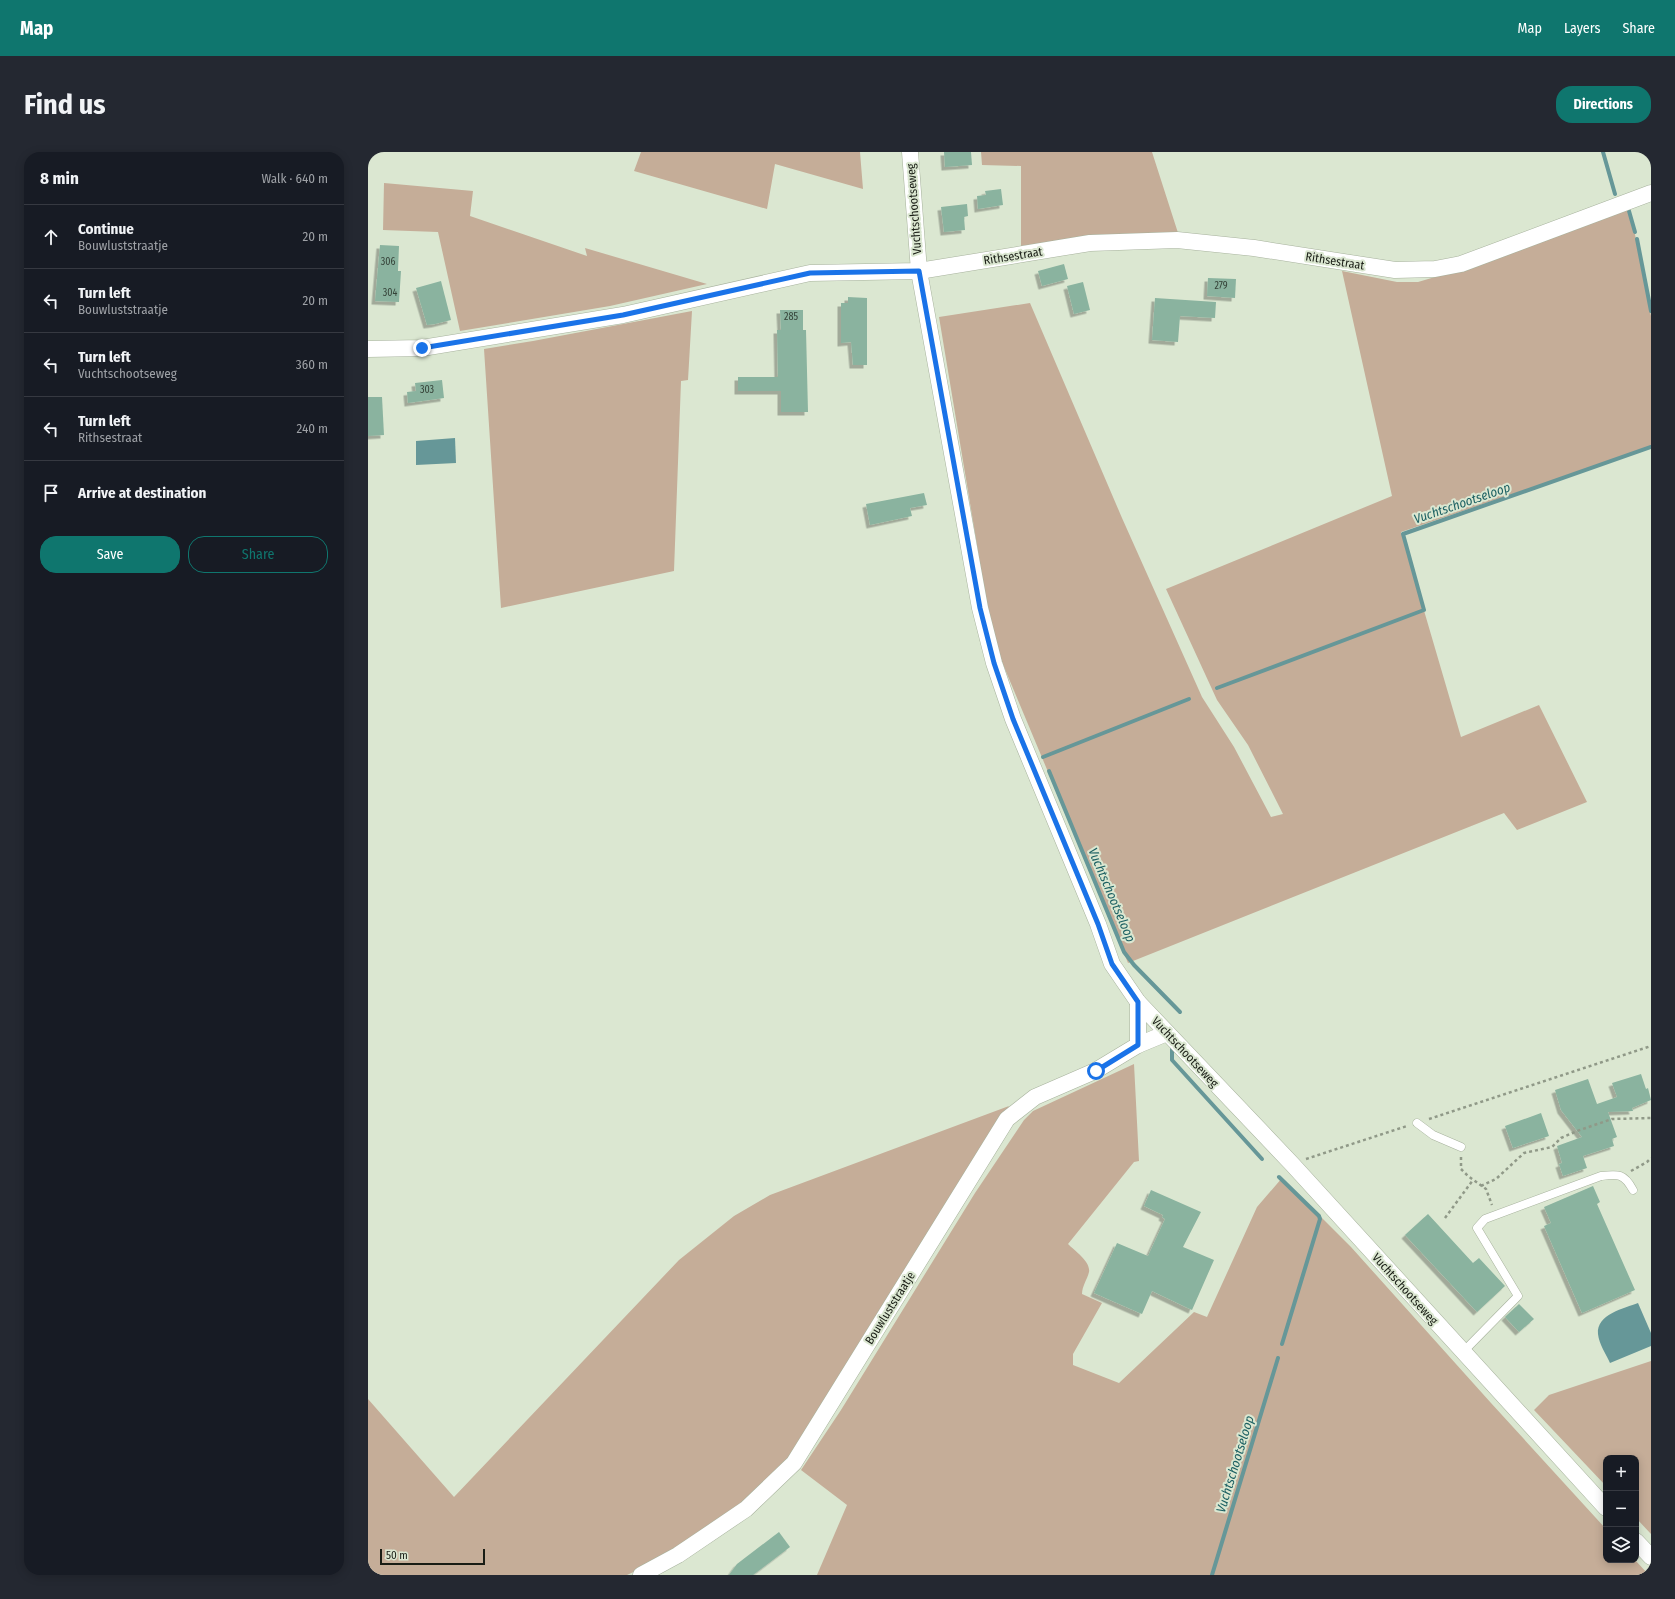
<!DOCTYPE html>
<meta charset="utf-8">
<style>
:root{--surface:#171b24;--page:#242831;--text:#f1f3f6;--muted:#9ea1a6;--line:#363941;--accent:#0f766e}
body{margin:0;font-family:"Fira Sans Condensed",sans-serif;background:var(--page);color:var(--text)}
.controls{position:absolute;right:12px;bottom:12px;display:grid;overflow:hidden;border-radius:8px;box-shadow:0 2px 10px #0003}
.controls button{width:36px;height:36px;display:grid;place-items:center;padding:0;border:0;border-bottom:1px solid var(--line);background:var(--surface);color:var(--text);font:20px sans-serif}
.scale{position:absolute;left:12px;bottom:10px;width:105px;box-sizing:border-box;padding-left:4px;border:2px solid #191d15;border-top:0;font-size:11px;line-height:14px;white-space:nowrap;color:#191d15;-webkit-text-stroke:3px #dbe7d1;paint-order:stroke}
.stop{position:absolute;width:12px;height:12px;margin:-9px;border:3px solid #1a73e8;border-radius:50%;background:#fff}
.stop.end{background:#1a73e8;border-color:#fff;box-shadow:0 1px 4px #0008}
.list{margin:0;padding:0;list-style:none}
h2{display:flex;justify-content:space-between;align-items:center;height:52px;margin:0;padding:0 16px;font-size:17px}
h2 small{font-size:13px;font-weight:400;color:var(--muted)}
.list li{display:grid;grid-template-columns:26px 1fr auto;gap:12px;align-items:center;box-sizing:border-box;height:64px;padding:0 16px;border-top:1px solid var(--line)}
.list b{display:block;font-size:15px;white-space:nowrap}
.list p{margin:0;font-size:13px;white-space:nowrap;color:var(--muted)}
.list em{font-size:13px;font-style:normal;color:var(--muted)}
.actions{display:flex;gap:8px;padding:12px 16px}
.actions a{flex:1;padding:9px 0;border:1px solid var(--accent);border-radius:16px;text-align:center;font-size:14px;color:var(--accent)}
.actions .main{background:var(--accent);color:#fff}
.icon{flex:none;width:22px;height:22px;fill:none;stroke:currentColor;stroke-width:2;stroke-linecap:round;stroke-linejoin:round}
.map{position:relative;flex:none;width:1283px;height:1423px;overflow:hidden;border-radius:16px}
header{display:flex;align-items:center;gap:24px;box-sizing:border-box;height:56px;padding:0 20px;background:var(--accent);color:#fff}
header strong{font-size:19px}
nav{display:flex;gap:22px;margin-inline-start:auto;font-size:14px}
.intro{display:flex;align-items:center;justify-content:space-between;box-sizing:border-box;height:96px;padding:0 24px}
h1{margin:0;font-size:28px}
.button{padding:10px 18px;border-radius:16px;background:var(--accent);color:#fff;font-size:14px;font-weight:700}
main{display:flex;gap:24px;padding:0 24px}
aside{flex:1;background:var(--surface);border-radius:16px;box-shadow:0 2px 10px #0003}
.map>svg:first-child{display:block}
</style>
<header>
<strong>Map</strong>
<nav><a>Map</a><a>Layers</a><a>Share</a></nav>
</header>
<div class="intro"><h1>Find us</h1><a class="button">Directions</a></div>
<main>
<aside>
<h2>8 min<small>Walk · 640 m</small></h2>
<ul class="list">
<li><svg class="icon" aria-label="ahead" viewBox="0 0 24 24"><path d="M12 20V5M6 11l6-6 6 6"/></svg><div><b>Continue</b><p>Bouwluststraatje</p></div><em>20 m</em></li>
<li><svg class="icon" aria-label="left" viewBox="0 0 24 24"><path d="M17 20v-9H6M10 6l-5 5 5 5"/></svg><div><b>Turn left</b><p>Bouwluststraatje</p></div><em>20 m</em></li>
<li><svg class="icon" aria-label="left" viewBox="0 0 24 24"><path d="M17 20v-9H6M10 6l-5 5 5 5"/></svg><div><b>Turn left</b><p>Vuchtschootseweg</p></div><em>360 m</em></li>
<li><svg class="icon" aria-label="left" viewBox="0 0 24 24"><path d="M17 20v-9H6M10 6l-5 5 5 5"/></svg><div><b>Turn left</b><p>Rithsestraat</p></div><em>240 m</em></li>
<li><svg class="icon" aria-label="arrive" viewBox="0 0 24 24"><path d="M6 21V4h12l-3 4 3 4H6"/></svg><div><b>Arrive at destination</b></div></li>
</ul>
<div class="actions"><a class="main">Save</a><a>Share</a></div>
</aside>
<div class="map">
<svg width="1283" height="1423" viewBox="0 0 1283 1423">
<defs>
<filter id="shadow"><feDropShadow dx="-3.5" dy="3.5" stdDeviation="0" flood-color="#0004"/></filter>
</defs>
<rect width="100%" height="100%" fill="#dbe7d1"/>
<g fill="#c5ad98">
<path d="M273 0H492L495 37 407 12 399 57 266 19Z"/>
<path d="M613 0H784L811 84 720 86 653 94V14L614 13Z"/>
<path d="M16 31 105 39 102 64 219 104 217 96 339 132 242 154 92 179 70 80 15 78Z"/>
<path d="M1262 57 1283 164V295L1033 380 1093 585 1171 553 1219 650 1149 678 1136 661 760 811 634 510 620 459 571 165 662 151 754 366 834 545 866 595 903 665 915 662 880 593 849 548 798 437 1024 344 974 119 1029 130H1050L1084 120Z"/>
<path d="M324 159 320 228 313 229 306 419 133 456 116 197 165 189Z"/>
<path d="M766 912 771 1009 766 1010 700 1092C707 1099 723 1110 721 1120 719 1128 714 1134 714 1142L734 1151 705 1202V1213L751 1231 826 1160 839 1165 889 1055 914 1026 983 1095 1123 1251 1238 1377V1408H1267L1281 1423H449L479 1353 433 1318 473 1258 607 1041 656 968 665 959Z"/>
<path d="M641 954 423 1306 375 1351 287 1410 259 1423H13L0 1418V1247L86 1345 311 1108 366 1064 402 1043Z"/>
<path d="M1283 1209V1382L1268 1366V1306H1238V1334L1166 1258 1181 1243Z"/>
</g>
<g fill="#669798">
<path d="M87 286 88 311 48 313V289Z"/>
<path d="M1270 1151 1283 1181V1194L1242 1211C1238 1202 1231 1192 1230 1182 1228 1162 1257 1156 1270 1151Z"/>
</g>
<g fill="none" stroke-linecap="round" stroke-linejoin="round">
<g stroke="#669798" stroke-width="4">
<path d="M1235 0 1247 42"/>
<path d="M1261 59 1267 80"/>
<path d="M1269 87 1283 159"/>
<path d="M849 536 1056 458 1035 382 1283 295"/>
<path d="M675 605 821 547"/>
<path d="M681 619 756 800 766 813 812 860"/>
<path d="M804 897V908L894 1007"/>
<path d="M911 1025 951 1064 952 1067 914 1192"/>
<path d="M844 1423 910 1206"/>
</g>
</g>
<g fill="#8ab39f" filter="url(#shadow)">
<path d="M576 0H603L604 13 577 15Z"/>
<path d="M633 37 635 53 610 57 609 44 618 43 617 39Z"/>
<path d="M599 52 600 64 596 65 597 78 576 80 573 55Z"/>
<path d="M12 93 31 94 30 119H33L31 150 7 149Z"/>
<path d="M696 112 700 127 674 134 670 119Z"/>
<path d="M840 126 868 127 867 146 839 144Z"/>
<path d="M73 129 83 168 67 172 59 173 48 136Z"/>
<path d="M715 130 722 158 706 162 699 134Z"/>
<path d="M480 145 499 146V213H485L483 190 473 191V151H480Z"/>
<path d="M787 146 848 150 847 166 812 164 810 190 784 188Z"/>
<path d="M412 158H435V178H438L440 260H413V239H370V225H410L409 178H413Z"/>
<path d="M74 228 76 246 40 251 39 240 48 239 47 231Z"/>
<path d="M0 245H14L16 283 0 284Z"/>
<path d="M556 341 559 353 542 356 544 364 502 373 498 352Z"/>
<path d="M1273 922 1278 937 1280 936 1283 948 1264 956 1265 959 1240 960 1249 985 1244 987 1246 994 1215 1004 1219 1016 1195 1024 1191 1012 1194 1011 1189 994 1214 985 1193 958 1187 938 1220 927 1229 952 1249 945 1244 931Z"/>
<path d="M1173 961 1181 984 1145 996 1137 974Z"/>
<path d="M1225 1034 1232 1050 1229 1052 1267 1138 1214 1161 1176 1074 1183 1071 1176 1055Z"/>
<path d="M783 1038 833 1060 815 1095 846 1108 824 1158 784 1139 774 1162 726 1141 749 1091 780 1104 797 1067 794 1065 795 1063 776 1054Z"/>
<path d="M1060 1062 1105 1111 1111 1106 1137 1134 1109 1160 1037 1083Z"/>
<path d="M1151 1152 1166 1167 1151 1180 1137 1165Z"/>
<path d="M411 1380 422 1395 385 1423H361L369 1412Z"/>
</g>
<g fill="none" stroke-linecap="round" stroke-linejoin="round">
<g stroke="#a7b29d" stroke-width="9">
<g id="service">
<path d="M1049 971 1065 983 1093 995"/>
<path d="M1095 1200 1150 1144 1109 1076 1117 1067 1233 1024C1250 1022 1256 1021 1265 1038"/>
</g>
</g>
<g stroke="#a7b29d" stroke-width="17">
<g id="minor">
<path d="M542 0 551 119 612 456 626 511 645 567 730 772 744 812 770 850 924 1012 1238 1356"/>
<path d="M0 197 54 196 255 163 442 121 551 119 722 91 809 88 886 96 1027 118 1067 117 1093 112 1283 41"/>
<path d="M770 850V893"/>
<path d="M1268 1389 1283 1405"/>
<path d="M273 1423 310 1403 378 1357 426 1311 639 967 667 945 727 919 770 893 799 881"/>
</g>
</g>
<g stroke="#909988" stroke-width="2.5" stroke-dasharray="3 3" stroke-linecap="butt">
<path d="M1061 967 1283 894"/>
<path d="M1093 1005V1017L1100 1024 1118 1037 1124 1053"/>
<path d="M938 1007 1039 974"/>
<path d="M1263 1019 1279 1010 1283 1006"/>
<path d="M1113 1034 1128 1027 1156 1001 1184 995 1193 986 1209 979 1244 967 1283 966"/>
<path d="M1077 1066 1105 1028"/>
</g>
<use href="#service" stroke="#fff" stroke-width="8"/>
<use href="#minor" stroke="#fff" stroke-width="16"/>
</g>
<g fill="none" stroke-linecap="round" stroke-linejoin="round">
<path stroke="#1a73e8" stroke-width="5" d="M54 196 255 163 442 121 551 119 612 456 626 511 645 567 730 772 744 812 770 850V893L728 919"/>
</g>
<g text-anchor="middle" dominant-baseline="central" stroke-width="4" stroke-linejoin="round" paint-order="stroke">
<g font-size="10" fill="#354238">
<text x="20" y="110">306</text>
<text x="853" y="134">279</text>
<text x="22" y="141">304</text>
<text x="423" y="165">285</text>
<text x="59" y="238">303</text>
</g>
<g font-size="12" fill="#191d15" stroke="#dbe7d1">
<text transform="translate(546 57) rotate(-94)">Vuchtschootseweg</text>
<text transform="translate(645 104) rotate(-9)">Rithsestraat</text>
<text transform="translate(967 109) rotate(9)">Rithsestraat</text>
<text transform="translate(817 900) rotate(47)">Vuchtschootseweg</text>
<text transform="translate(1037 1137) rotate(48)">Vuchtschootseweg</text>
<text transform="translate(522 1156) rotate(-58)">Bouwluststraatje</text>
</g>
<g font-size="13" font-style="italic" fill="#1c6062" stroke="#dbe7d1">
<text transform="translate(1094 351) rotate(-19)">Vuchtschootseloop</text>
<text transform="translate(744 743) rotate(67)">Vuchtschootseloop</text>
<text transform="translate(867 1312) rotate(-73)">Vuchtschootseloop</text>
</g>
</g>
</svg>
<div class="controls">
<button>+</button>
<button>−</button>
<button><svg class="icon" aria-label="layers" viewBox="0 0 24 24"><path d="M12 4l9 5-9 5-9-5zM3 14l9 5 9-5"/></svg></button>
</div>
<div class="scale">50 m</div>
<div class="stop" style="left:728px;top:919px"></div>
<div class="stop end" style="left:54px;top:196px"></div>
</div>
</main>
